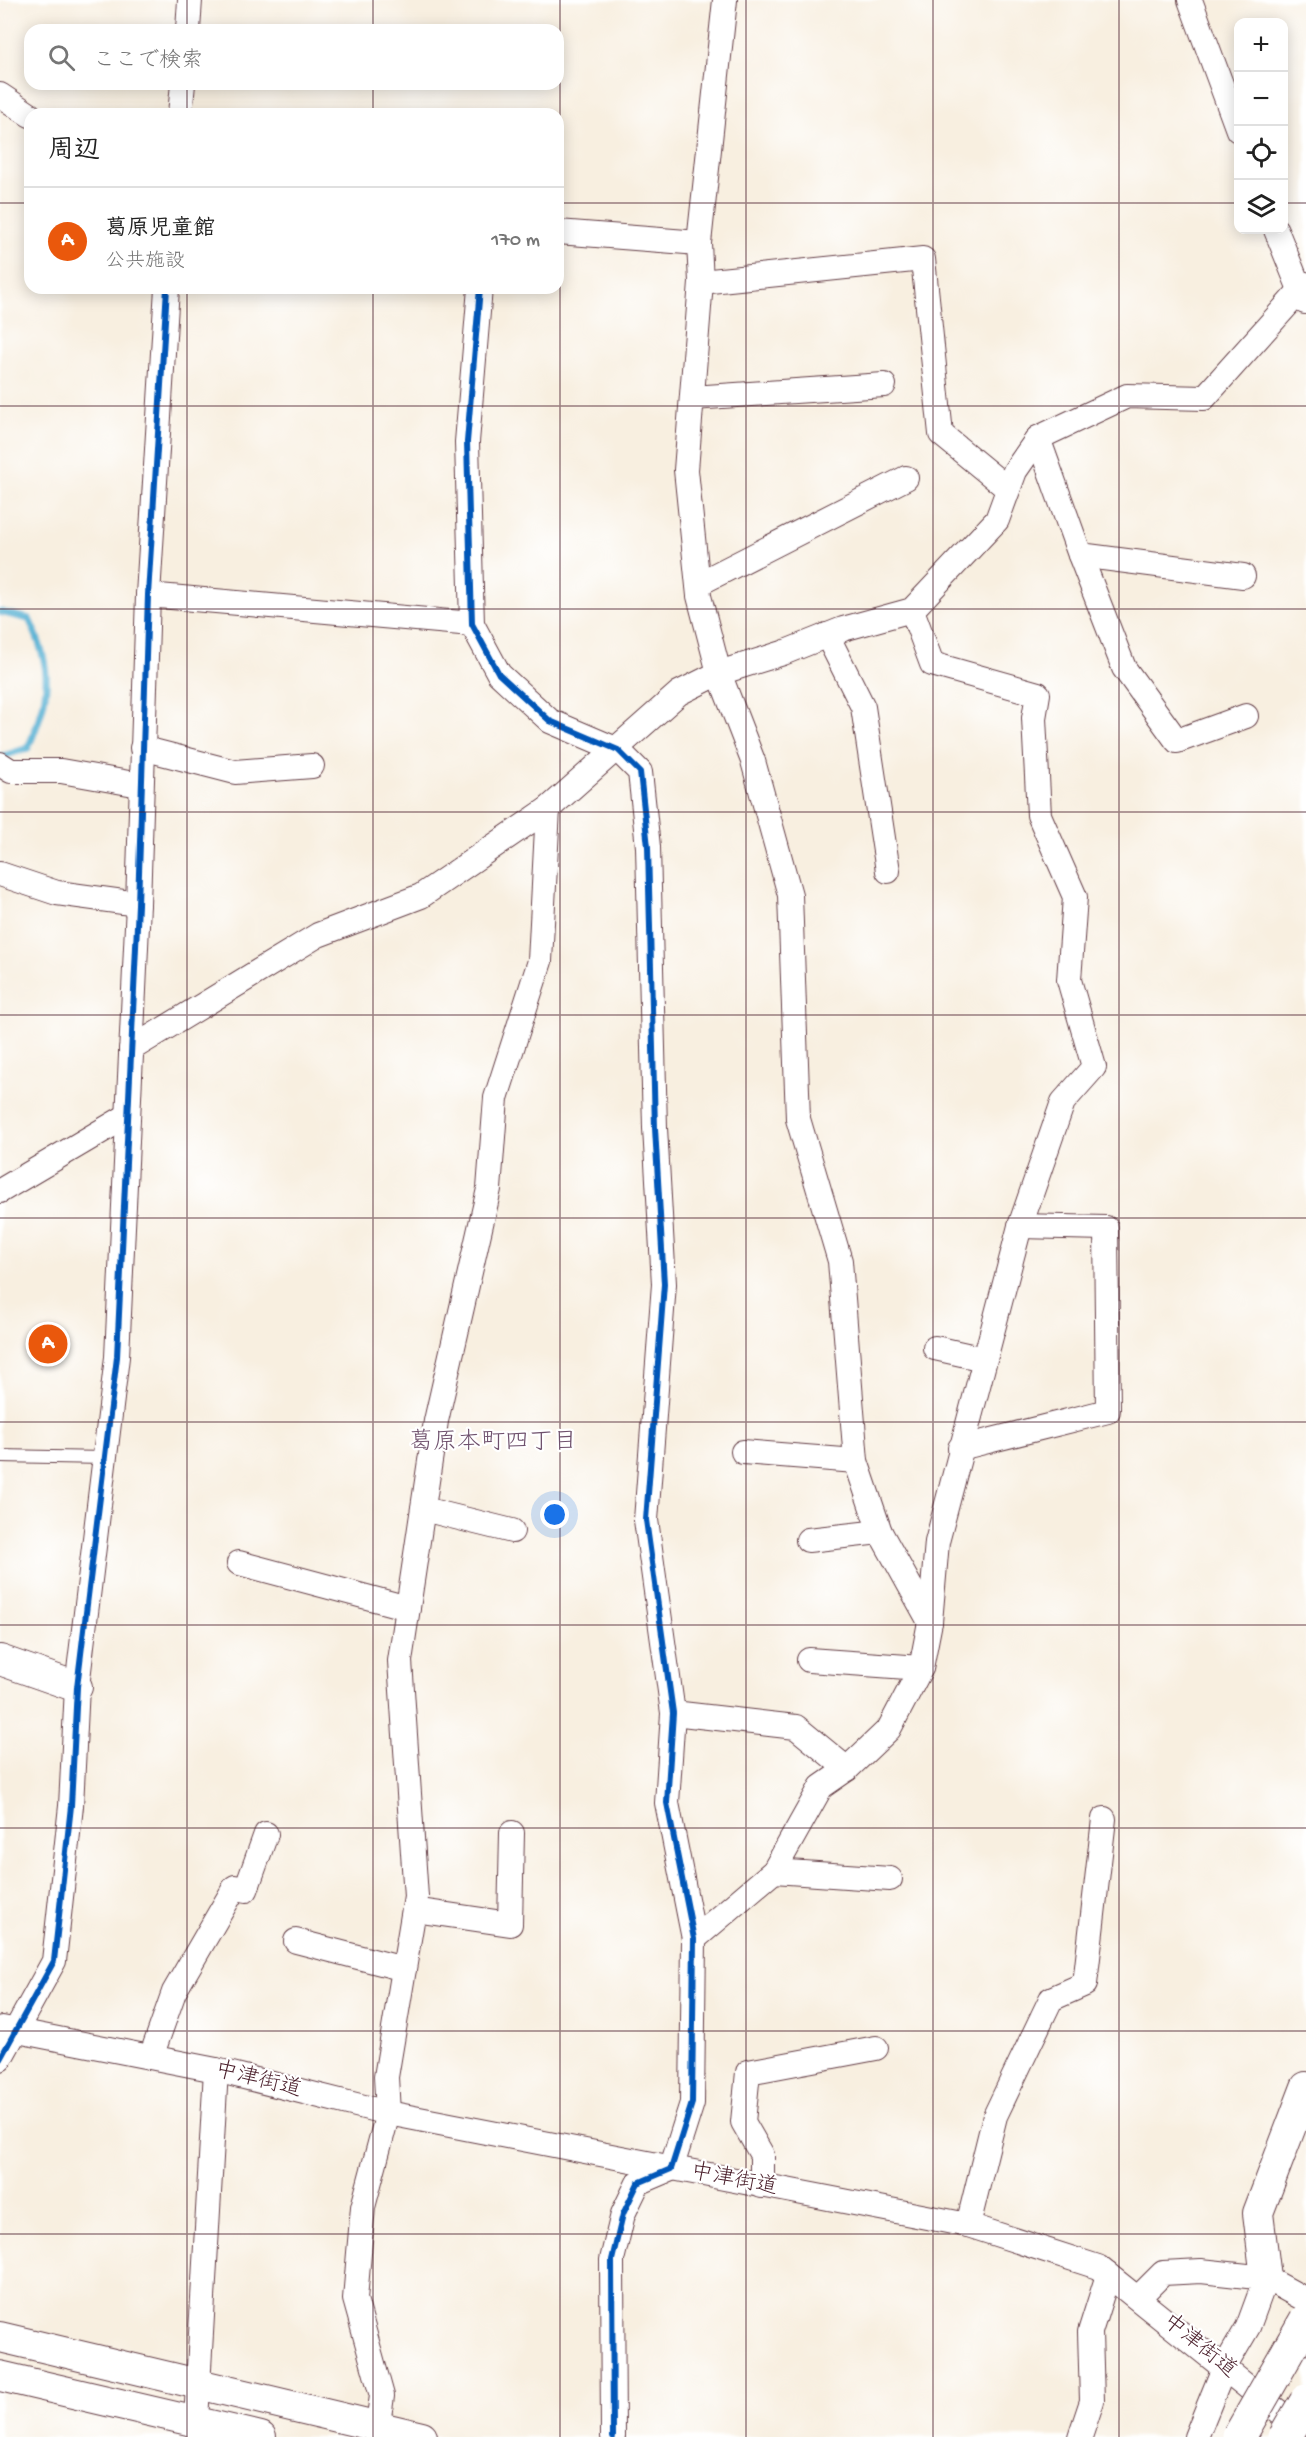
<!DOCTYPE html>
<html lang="ja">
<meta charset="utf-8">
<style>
:root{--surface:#fff;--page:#f6f6f6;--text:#222;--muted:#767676;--line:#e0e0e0;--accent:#ea580c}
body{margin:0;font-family:"Gochi Hand","Klee One",sans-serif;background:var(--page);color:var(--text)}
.controls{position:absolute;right:18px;top:18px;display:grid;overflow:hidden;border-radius:12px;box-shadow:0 3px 15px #0003}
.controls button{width:54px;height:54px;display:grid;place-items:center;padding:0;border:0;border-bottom:2px solid var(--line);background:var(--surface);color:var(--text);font:30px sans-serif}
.you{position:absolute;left:555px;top:1515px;width:21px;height:21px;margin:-15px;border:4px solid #fff;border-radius:50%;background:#1a73e8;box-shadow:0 0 0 9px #1a73e833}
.badge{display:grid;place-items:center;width:39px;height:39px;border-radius:50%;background:var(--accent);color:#fff;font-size:20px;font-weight:700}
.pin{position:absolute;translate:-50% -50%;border:3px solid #fff;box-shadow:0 2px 6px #0006}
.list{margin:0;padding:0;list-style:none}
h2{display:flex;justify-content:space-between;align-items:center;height:78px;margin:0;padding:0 24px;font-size:26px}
h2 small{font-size:20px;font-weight:400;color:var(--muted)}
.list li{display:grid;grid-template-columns:39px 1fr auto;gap:18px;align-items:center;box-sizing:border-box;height:108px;padding:0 24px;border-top:2px solid var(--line)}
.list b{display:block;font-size:22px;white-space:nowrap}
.list p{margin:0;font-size:20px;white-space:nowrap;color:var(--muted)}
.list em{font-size:20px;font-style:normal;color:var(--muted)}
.icon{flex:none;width:33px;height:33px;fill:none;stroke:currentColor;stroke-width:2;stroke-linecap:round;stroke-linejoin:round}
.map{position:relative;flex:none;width:1306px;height:2437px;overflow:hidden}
.search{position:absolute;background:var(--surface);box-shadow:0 3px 15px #0003;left:24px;top:24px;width:540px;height:66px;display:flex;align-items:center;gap:15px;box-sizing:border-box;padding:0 21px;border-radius:18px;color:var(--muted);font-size:22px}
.panel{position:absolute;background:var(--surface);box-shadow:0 3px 15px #0003;left:24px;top:108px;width:540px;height:186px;border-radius:18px}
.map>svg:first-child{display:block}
</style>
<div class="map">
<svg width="1306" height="2437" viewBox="0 0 1306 2437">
<rect width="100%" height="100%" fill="#fff"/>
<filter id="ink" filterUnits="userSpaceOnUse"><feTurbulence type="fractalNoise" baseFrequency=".0167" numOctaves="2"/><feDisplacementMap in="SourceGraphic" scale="12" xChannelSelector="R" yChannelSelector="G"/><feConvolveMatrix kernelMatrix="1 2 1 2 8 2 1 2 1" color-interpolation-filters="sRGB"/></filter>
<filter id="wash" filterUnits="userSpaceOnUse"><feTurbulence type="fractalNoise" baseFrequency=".008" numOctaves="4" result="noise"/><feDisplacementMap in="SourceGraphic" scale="24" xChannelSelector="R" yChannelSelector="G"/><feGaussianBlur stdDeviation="1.35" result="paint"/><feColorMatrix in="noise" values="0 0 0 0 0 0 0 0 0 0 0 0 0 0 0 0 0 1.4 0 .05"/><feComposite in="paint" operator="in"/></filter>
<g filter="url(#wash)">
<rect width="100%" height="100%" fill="#f8efe0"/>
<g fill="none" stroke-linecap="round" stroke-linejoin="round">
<path stroke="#56b1d3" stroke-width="7" d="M0 612 29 619C54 670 50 696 28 748L0 757"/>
</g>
</g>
<g filter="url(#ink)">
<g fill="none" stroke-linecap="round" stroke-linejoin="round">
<g stroke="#643e46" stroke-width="14">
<path id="service" d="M0 1456 105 1458"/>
</g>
<g stroke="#643e46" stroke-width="26">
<g id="minor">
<path d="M725 0 699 243 701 282 686 470 699 596 719 673 753 761 790 895 798 1119 840 1261 856 1461 880 1532 930 1622"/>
<path d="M1190 0 1238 130"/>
<path d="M188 30 190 0"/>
<path d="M0 95 30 115"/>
<path d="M180 114 183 84"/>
<path d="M1276 230 1305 302"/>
<path d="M558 232 699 243"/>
<path d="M701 282 923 259 941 434 1008 489"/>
<path d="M480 288 467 442 472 624 499 674 550 721 618 750 640 772 648 847 655 1128 664 1284 646 1520 673 1713 667 1803 694 1939 692 2103 671 2169 638 2183 623 2214 612 2260 613 2437"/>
<path d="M692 398 884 385"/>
<path d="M1038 438 1080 555 1243 576"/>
<path d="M1080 555 1124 668 1177 741 1246 716"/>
<path d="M698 584 906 478"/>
<path d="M148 595 472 624"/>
<path d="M827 635 863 707 888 871"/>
<path d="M142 748 235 772 312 766"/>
<path d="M0 764 11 771H61L140 785"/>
<path d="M0 874 57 893 138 904"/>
<path d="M131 1049 318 935 421 896 548 809 679 693 719 673 783 653 843 629 912 610 997 520 1015 471 1038 438 1127 396 1204 398 1306 284"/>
<path d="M0 1191 127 1116"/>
<path d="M935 1348 984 1359"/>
<path d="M960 1448 1108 1411 1106 1228 1020 1226"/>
<path d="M743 1452 856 1461"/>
<path d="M423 1509 512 1531"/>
<path d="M808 1540 880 1532"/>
<path d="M239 1563 408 1608"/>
<path d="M809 1660 921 1668"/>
<path d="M673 1713 796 1727 847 1769"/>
<path d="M774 1871 890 1879"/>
<path d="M414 1910 510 1924 512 1833"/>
<path d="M694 1939 774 1871 821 1787 847 1769 889 1729 921 1668 930 1622 937 1542 1020 1226 1063 1102 1094 1067 1069 980 1075 897 1039 815 1034 718 1038 694 932 664 912 610"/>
<path d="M296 1941 404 1969"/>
<path d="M2 2028 216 2070 388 2113 968 2225 1098 2267 1305 2433"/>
<path d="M151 2057 174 1992 235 1887 246 1890 266 1834"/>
<path d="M0 2059 54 1961 71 1806 77 1687 117 1357 138 904 148 595 167 288"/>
<path d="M762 2186V2155L743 2122 748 2072 876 2048"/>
<path d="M968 2225 995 2116 1051 1999 1085 1984 1104 1819"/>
<path d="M1138 2298 1163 2273 1201 2271 1266 2278 1306 2300"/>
<path d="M199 2437 196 2421 216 2070"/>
<path d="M376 2437 382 2396 355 2299 363 2207 388 2113 386 2077 416 1897 400 1661 436 1421 489 1189 496 1098 540 961 548 809"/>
<path d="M1080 2437 1092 2401 1090 2332 1108 2275"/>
<path d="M1196 2437 1224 2368 1248 2327 1266 2278"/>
</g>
</g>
<g stroke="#643e46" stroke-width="32">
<g id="tertiary">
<path d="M0 1660 77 1687"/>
<path d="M1266 2278 1258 2213 1306 2087"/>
<path d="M0 2337 422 2437"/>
<path d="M0 2376 261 2437"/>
</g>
</g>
<use href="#service" stroke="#fff" stroke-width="12"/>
<use href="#minor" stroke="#fff" stroke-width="24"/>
<use href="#tertiary" stroke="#fff" stroke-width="30"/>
<g stroke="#643e46" stroke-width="35" stroke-linecap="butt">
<g id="motorway-bridge">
<path d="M1239 2437 1306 2320"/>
<path d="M1285 2437 1306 2401"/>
</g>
</g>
<use href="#motorway-bridge" stroke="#fff" stroke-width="33"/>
<g stroke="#fff" stroke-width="10">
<g id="cycleway">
<path d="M480 288 467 442 472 624 499 674 550 721 618 750 640 772 648 847 655 1128 664 1284 646 1520 673 1713 667 1803 694 1939 692 2103 671 2169 638 2183 623 2214 612 2260 613 2437"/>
<path d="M0 2059 54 1961 71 1806 77 1687 117 1357 138 904 148 595 167 288"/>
</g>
</g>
<use href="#cycleway" stroke="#0057b8" stroke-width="6"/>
</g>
</g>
<path fill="none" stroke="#4a1f2b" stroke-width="1.5" stroke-opacity="0.55" d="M187 0V30M373 0V30M560 0V2437M746 0V2437M933 0V2437M1119 0V2437M187 84V114M373 84V114M0 203H30M558 203H1238M1284 203H1306M187 288V2437M373 288V2437M0 406H1306M0 609H1306M0 812H1306M0 1015H1306M0 1218H1306M0 1422H1306M0 1625H1306M0 1828H1306M0 2031H1306M0 2234H1306"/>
<g text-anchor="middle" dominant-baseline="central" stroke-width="4.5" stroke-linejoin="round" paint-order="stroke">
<g font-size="22" fill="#4a1f2b" stroke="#fff">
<text transform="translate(258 2081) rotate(14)">中津街道</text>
<text transform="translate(734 2181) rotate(11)">中津街道</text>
<text transform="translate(1199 2347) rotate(39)">中津街道</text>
</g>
<g font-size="24" fill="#6f516d" stroke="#fff">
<text x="493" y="1443">葛原本町四丁目</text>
</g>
</g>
</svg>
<div class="controls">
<button>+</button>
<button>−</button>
<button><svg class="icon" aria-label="locate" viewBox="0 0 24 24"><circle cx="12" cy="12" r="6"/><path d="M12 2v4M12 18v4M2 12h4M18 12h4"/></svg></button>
<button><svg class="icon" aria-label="layers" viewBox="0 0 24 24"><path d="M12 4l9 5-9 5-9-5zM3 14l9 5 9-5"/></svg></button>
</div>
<div class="you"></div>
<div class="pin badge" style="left:48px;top:1344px">A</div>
<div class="search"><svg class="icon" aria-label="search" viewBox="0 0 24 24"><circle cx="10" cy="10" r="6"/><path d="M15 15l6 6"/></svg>ここで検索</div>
<section class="panel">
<h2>周辺<small></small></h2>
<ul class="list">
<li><span class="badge">A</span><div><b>葛原児童館</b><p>公共施設</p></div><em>170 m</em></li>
</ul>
</section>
</div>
